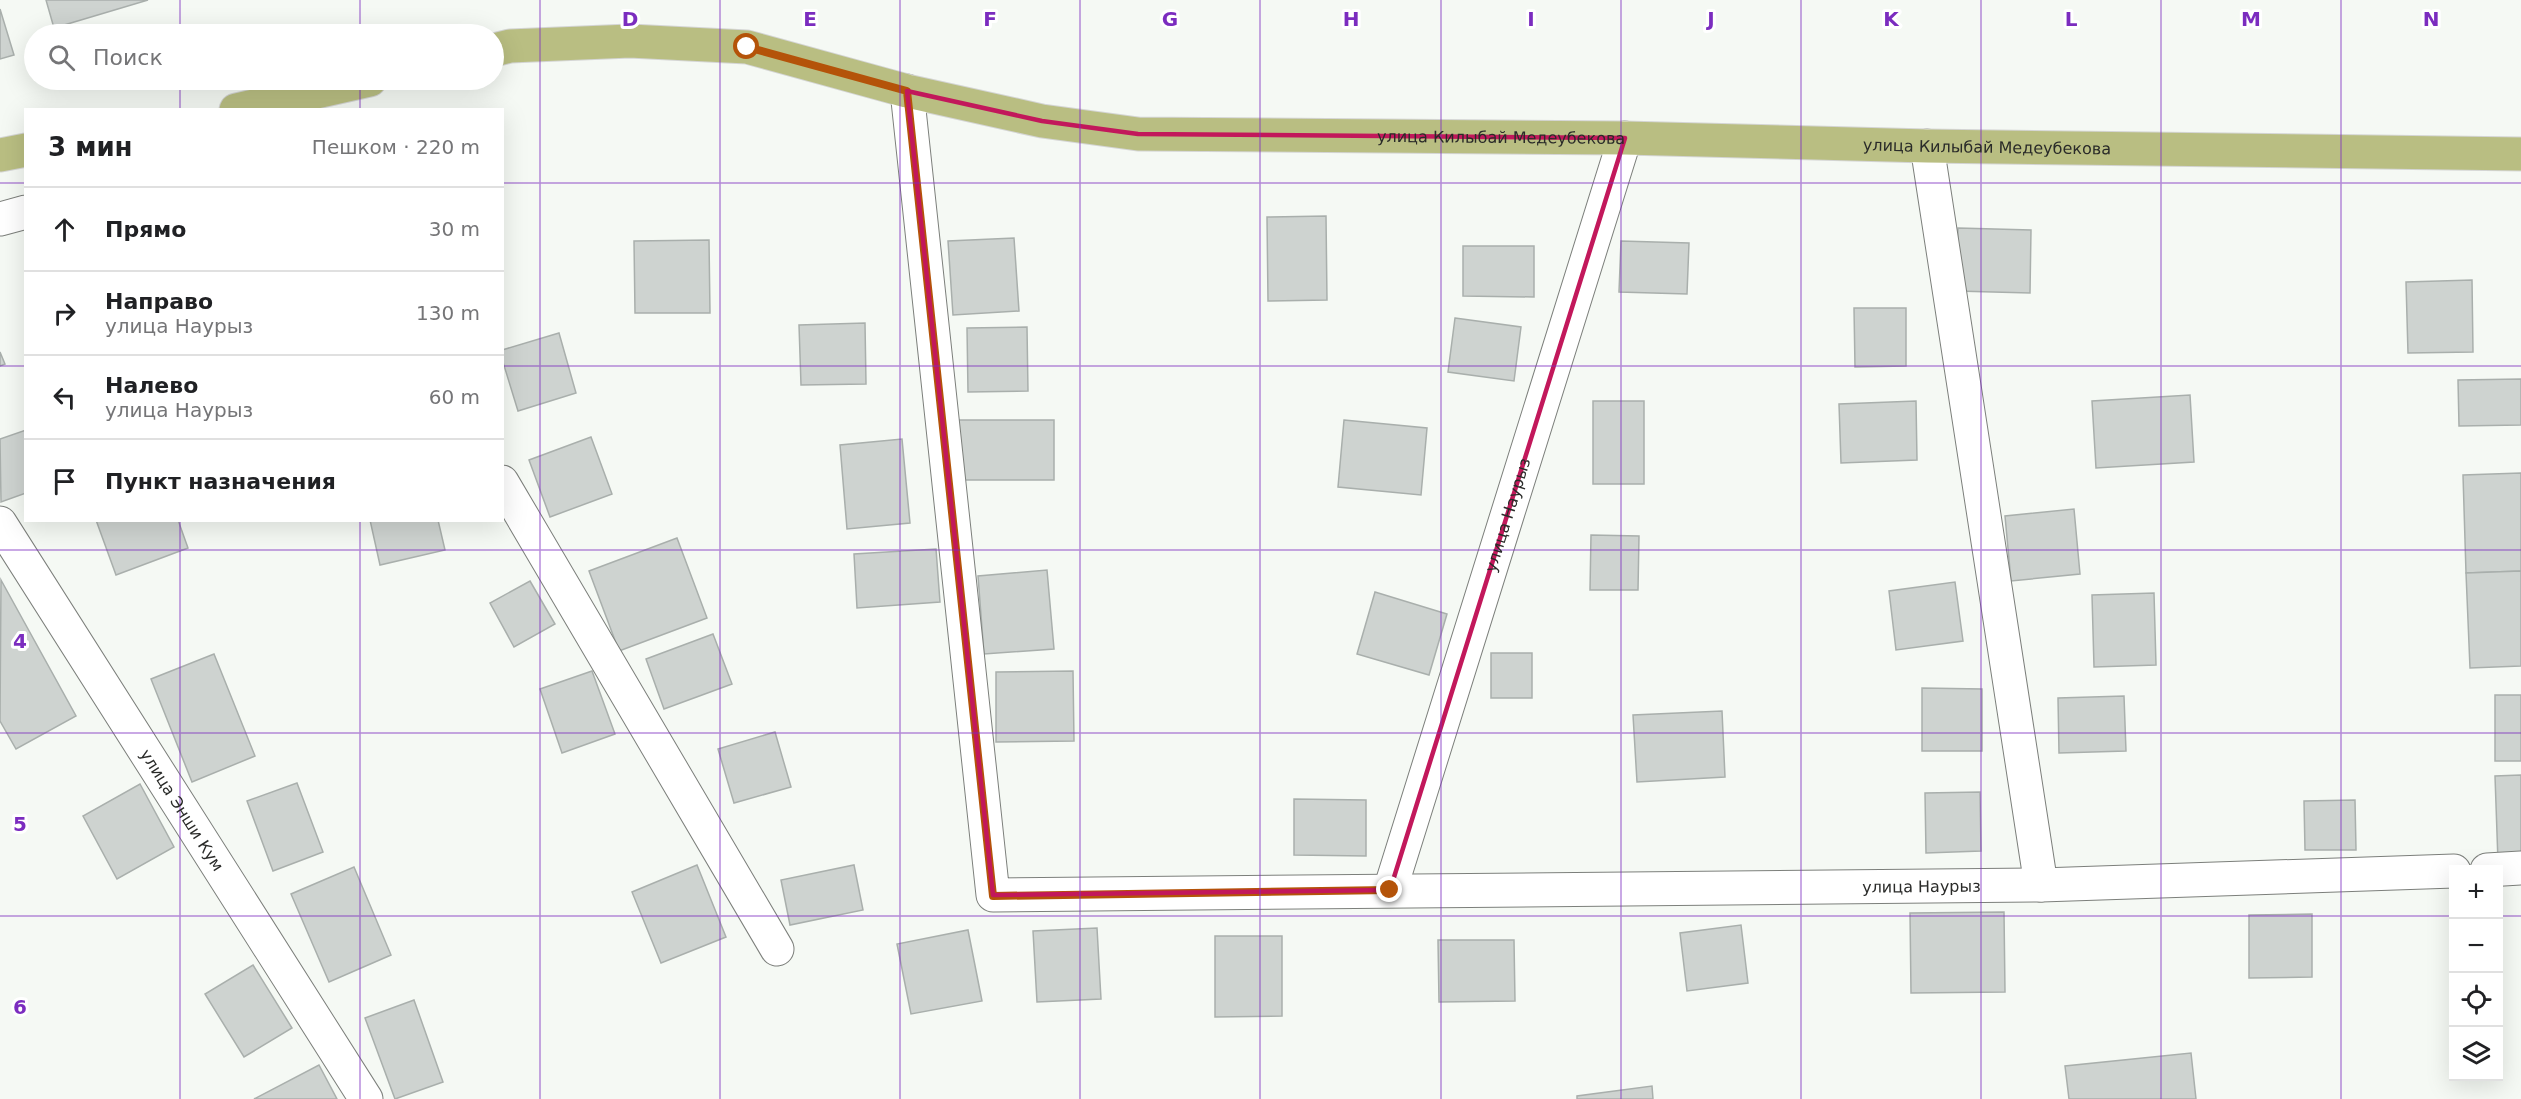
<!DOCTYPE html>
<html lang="ru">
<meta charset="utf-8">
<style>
:root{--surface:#fff;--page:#f2f2f2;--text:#202124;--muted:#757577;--line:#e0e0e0}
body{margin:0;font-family:"DejaVu Sans",sans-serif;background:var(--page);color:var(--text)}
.controls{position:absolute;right:18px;bottom:18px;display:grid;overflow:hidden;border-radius:0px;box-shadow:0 6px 24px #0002}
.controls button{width:54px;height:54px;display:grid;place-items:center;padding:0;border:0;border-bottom:2px solid var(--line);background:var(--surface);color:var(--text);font:30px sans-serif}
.stop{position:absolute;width:18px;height:18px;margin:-14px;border:4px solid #b45309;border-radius:50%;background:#fff}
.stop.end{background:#b45309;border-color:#fff;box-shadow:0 2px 6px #0008}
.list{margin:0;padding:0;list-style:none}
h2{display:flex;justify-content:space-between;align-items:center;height:78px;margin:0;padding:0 24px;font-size:26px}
h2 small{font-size:20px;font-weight:400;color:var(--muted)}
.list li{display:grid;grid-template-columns:39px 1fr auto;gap:18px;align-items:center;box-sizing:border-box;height:84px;padding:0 24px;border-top:2px solid var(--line)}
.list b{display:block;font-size:22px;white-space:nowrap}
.list p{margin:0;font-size:20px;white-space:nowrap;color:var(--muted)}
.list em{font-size:20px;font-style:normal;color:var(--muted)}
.icon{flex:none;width:33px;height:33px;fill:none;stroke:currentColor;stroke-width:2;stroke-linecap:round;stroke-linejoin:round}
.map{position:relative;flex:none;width:2521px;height:1099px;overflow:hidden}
.search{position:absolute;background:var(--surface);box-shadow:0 6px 24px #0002;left:24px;top:24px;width:480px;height:66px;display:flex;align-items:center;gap:15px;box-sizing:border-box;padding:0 21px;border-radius:33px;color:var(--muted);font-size:22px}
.panel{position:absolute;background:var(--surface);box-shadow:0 6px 24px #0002;left:24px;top:108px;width:480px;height:414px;border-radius:0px}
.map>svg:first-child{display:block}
</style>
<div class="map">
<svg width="2521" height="1099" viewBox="0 0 2521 1099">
<rect width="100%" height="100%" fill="#f5f9f4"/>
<g fill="#ced3d0" stroke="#a9afac" stroke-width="1.5">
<path d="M46 0H148L54 28Z"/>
<path d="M0 9 14 55 0 59Z"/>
<path d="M1326 216 1327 300 1268 301 1267 217Z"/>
<path d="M1958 228 2031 230 2030 293 1956 291Z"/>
<path d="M1014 238 1019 311 953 315 948 241Z"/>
<path d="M709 240 710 313H635L634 241Z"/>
<path d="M1621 241 1689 243 1687 294 1619 292Z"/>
<path d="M1463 246H1534V297L1463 296Z"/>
<path d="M2472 280 2473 352 2408 353 2406 282Z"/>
<path d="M1854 308H1906V366L1855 367Z"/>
<path d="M1455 318 1521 327 1514 381 1448 372Z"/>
<path d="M865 323 866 384 801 385 799 325Z"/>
<path d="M1027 327 1028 391 968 392 967 328Z"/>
<path d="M559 333 576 393 518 411 502 359V350Z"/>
<path d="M0 352 5 364 0 366Z"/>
<path d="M2521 379V425L2459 426 2458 380Z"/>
<path d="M2190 395 2194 462 2096 468 2092 401Z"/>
<rect x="1593" y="401" width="51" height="83"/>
<path d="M1916 401 1917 460 1841 463 1839 404Z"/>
<rect x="956" y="420" width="98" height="60"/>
<path d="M1344 420 1427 428 1421 495 1338 487Z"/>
<path d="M26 430V493L1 502 0 439Z"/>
<path d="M591 437 612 494 550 517 529 460Z"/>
<path d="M902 439 910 523 847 529 840 445Z"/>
<path d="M2521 473V571L2466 573 2463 475Z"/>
<path d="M2074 509 2080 574 2011 581 2005 516Z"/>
<path d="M96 520H178L188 548 116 575Z"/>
<path d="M370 520H438L445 550 380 565Z"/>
<path d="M1591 535 1639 536 1638 590H1590Z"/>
<path d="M677 538 707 618 619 651 589 571Z"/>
<path d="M936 549 940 602 857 608 854 554Z"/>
<path d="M1047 570 1054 649 984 654 978 576Z"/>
<path d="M2521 571V666L2470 668 2466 573Z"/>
<path d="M1 580 76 716 16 749 0 721Z"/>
<path d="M530 581 555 624 514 647 490 603Z"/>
<path d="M1955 582 1963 641 1896 650 1889 591Z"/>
<path d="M1375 592 1447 614 1429 675 1357 654Z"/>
<path d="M2154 593 2156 665 2094 667 2092 595Z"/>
<path d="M713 634 732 684 664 709 646 659Z"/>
<rect x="1491" y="653" width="41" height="45"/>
<path d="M214 654 255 756 192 782 151 679Z"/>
<path d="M592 671 615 734 562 753 540 689Z"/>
<path d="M1073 671 1074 741 996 742V672Z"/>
<path d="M1922 688 1982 689V751H1922Z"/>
<rect x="2495" y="695" width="26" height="66"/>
<path d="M2124 696 2126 751 2059 753 2058 698Z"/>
<path d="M1722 711 1725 777 1637 782 1633 715Z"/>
<path d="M775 732 791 787 734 803 718 749Z"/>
<path d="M2521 775V861L2498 862 2495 776Z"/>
<path d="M297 783 323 852 273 871 247 801Z"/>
<path d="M140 784 174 847 117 879 83 816Z"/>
<path d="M1980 792 1981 851 1926 853 1925 793Z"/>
<path d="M1294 799 1366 800V856L1294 855Z"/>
<path d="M2355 800 2356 850H2305L2304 801Z"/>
<path d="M697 865 726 937 661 963 632 892Z"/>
<path d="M854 865 863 910 790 925 781 880Z"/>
<path d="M354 867 391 955 329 982 291 894Z"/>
<path d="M2004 912 2005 992 1911 993 1910 913Z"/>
<path d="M2312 914V977L2249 978V915Z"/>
<path d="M1741 925 1748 983 1687 991 1680 933Z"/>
<path d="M1097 928 1101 999 1037 1002 1033 931Z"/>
<path d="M968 930 982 1001 911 1014 897 944Z"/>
<path d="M1215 936H1282V1016L1215 1017Z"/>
<path d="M1438 940H1514L1515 1001 1439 1002Z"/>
<path d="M253 965 292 1028 244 1057 205 994Z"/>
<path d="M414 1000 443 1082 395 1099 365 1018Z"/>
<path d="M2191 1053 2196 1099H2069L2065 1066Z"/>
<path d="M319 1065 337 1099H254Z"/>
<path d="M1652 1086 1653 1099H1577V1096Z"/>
</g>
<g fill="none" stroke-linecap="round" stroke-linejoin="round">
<g stroke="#7c7f7b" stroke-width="35">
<g id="minor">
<path id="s1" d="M907 91 993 895 2041 885 2454 871"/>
<path d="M1927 146 2041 885"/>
<path d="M0 219 26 212"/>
<path d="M502 482 777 949"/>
<path id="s2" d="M0 523 366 1099"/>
<path d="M2487 870 2521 868"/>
<path id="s3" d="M1390 890 1625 138"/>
</g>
</g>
<g stroke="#d4d5d4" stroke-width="35">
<g id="major">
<path id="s4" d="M494 50 510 46 630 41 747 47 907 91 1042 121 1138 134 1625 138 1927 146 2521 154"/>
<path d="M236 110 370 80"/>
<path d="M0 155 26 150"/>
</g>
</g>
<use href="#minor" stroke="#fff" stroke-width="33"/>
<use href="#major" stroke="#b9be82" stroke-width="33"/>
</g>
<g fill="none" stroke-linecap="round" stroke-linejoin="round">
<path stroke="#b45309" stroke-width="8" d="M747 47 907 91 993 896 1390 890"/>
</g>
<path fill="none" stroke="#c2185b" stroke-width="4.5" stroke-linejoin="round" d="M907 91 1042 121 1138 134 1625 138 1390 890 993 895Z"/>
<path fill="none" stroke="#7b2cbf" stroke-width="1.5" stroke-opacity="0.55" d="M180 0V34M360 0V34M540 0V1099M720 0V1099M900 0V1099M1080 0V1099M1260 0V1099M1441 0V1099M1621 0V1099M1801 0V1099M1981 0V1099M2161 0V1099M2341 0V1099M180 80V110M360 80V110M0 183H26M502 183H2521M0 366H26M502 366H2521M180 520V1099M360 520V1099M0 550H2521M0 733H2521M0 916H2454M2498 916H2521"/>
<g text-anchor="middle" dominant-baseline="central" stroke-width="6" stroke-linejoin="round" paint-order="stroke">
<g font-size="16" fill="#2a2b29" stroke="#fff">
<text stroke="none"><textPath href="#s4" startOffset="1018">улица Килыбай Медеубекова</textPath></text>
<text stroke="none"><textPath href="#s4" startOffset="1504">улица Килыбай Медеубекова</textPath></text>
<text stroke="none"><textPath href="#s3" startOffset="393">улица Наурыз</textPath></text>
<text stroke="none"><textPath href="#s2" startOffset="340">улица Энши Кум</textPath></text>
<text stroke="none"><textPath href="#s1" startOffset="1737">улица Наурыз</textPath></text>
</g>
</g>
<g font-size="20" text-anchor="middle" font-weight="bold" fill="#7b2cbf" stroke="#fff" stroke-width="6" stroke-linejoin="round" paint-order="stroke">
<text x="630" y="26">D</text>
<text x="810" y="26">E</text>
<text x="990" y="26">F</text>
<text x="1170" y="26">G</text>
<text x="1351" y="26">H</text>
<text x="1531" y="26">I</text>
<text x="1711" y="26">J</text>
<text x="1891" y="26">K</text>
<text x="2071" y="26">L</text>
<text x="2251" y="26">M</text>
<text x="2431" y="26">N</text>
<text x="20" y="648">4</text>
<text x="20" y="831">5</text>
<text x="20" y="1014">6</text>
</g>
</svg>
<div class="controls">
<button>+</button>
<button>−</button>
<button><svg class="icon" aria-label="locate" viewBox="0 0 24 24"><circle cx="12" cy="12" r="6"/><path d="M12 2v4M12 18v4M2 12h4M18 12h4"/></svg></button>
<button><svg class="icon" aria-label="layers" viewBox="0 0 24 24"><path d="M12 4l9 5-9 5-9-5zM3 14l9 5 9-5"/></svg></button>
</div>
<div class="stop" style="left:747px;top:47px"></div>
<div class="stop end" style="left:1390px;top:890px"></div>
<div class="search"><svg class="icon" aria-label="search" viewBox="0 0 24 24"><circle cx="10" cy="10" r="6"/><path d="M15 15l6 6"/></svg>Поиск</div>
<section class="panel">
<h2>3 мин<small>Пешком · 220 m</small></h2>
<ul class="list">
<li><svg class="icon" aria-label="ahead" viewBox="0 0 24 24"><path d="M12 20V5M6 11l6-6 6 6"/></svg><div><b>Прямо</b></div><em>30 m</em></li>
<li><svg class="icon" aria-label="right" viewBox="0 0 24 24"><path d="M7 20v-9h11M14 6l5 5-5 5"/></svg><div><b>Направо</b><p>улица Наурыз</p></div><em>130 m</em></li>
<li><svg class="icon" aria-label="left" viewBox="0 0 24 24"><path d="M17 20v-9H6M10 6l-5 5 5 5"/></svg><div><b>Налево</b><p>улица Наурыз</p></div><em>60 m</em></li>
<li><svg class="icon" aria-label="arrive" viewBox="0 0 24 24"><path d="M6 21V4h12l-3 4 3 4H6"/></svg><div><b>Пункт назначения</b></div></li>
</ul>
</section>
</div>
